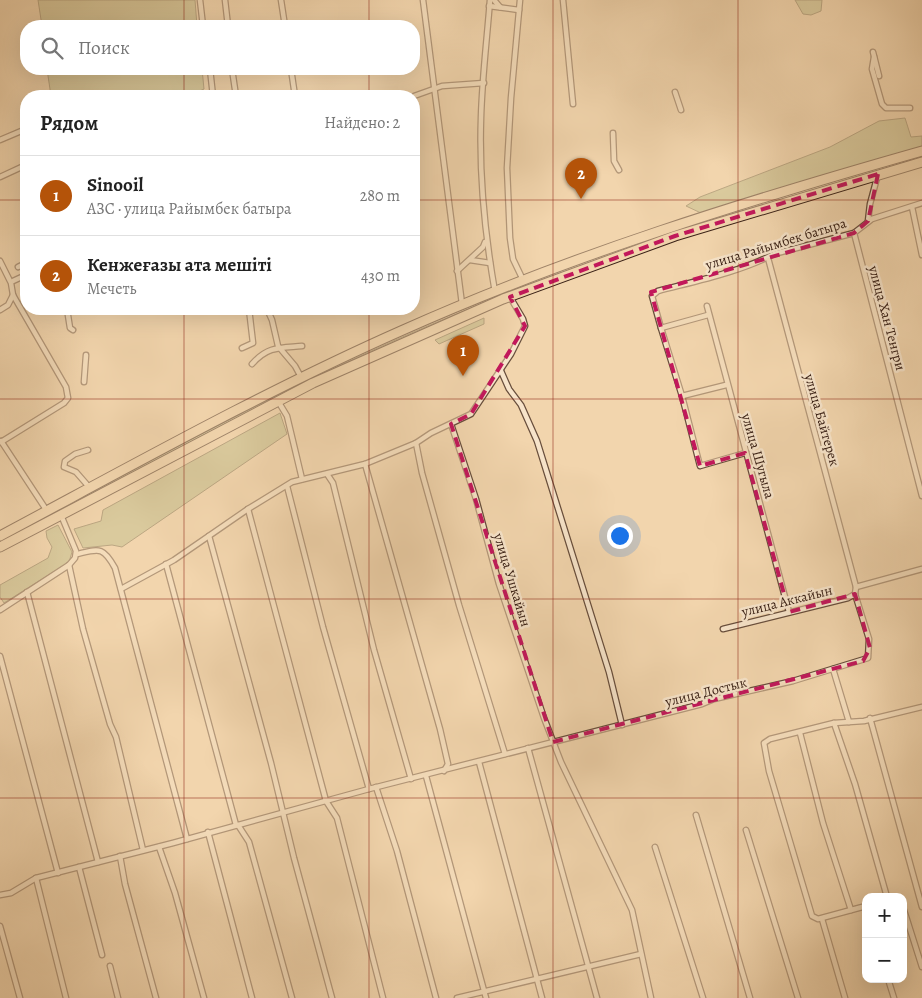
<!DOCTYPE html>
<html lang="ru">
<meta charset="utf-8">
<style>
:root{--surface:#fff;--page:#f2f2f2;--text:#222;--muted:#767676;--line:#e0e0e0;--accent:#b45309}
body{margin:0;font-family:Alegreya,serif;background:var(--page);color:var(--text)}
.controls{position:absolute;right:15px;bottom:15px;display:grid;overflow:hidden;border-radius:10px;box-shadow:0 5px 20px #0002}
.controls button{width:45px;height:45px;display:grid;place-items:center;padding:0;border:0;border-bottom:1px solid var(--line);background:var(--surface);color:var(--text);font:25px sans-serif}
.you{position:absolute;left:619px;top:535px;width:18px;height:18px;margin:-12px;border:4px solid #fff;border-radius:50%;background:#1a73e8;box-shadow:0 0 0 8px #1a73e833}
.badge{display:grid;place-items:center;width:32px;height:32px;border-radius:50%;background:var(--accent);color:#fff;font-size:16px;font-weight:700}
.pin{position:absolute;translate:-50% -41px;filter:drop-shadow(0 1px 2px #0008)}
.pin::after{content:'';position:absolute;top:26px;width:18px;height:15px;background:inherit;clip-path:polygon(0 0,100% 0,50% 100%)}
.list{margin:0;padding:0;list-style:none}
h2{display:flex;justify-content:space-between;align-items:center;height:65px;margin:0;padding:0 20px;font-size:21px}
h2 small{font-size:16px;font-weight:400;color:var(--muted)}
.list li{display:grid;grid-template-columns:32px 1fr auto;gap:15px;align-items:center;box-sizing:border-box;height:80px;padding:0 20px;border-top:1px solid var(--line)}
.list b{display:block;font-size:19px;white-space:nowrap}
.list p{margin:0;font-size:16px;white-space:nowrap;color:var(--muted)}
.list em{font-size:16px;font-style:normal;color:var(--muted)}
.icon{flex:none;width:28px;height:28px;fill:none;stroke:currentColor;stroke-width:2;stroke-linecap:round;stroke-linejoin:round}
.map{position:relative;flex:none;width:922px;height:998px;overflow:hidden}
.search{position:absolute;background:var(--surface);box-shadow:0 5px 20px #0002;left:20px;top:20px;width:400px;height:55px;display:flex;align-items:center;gap:12px;box-sizing:border-box;padding:0 18px;border-radius:20px;color:var(--muted);font-size:19px}
.panel{position:absolute;background:var(--surface);box-shadow:0 5px 20px #0002;left:20px;top:90px;width:400px;height:225px;border-radius:20px}
.map>svg:first-child{display:block}
</style>
<div class="map">
<svg width="922" height="998" viewBox="0 0 922 998">
<rect width="100%" height="100%" fill="#f2d5ad"/>
<filter id="stains"><feTurbulence type="fractalNoise" baseFrequency=".004" numOctaves="4"/><feColorMatrix values="0 0 0 0 .2 0 0 0 0 .09 0 0 0 0 .02 0 0 0 .5 -.17"/></filter>
<radialGradient id="worn" r=".72"><stop offset=".6" stop-color="#630" stop-opacity="0"/><stop offset="1" stop-color="#630" stop-opacity=".3"/></radialGradient>
<g fill="#bcbd89" stroke="#7b6f50">
<path d="M38 0H195L197 26H42Z"/>
<path d="M795 0H822L821 11 811 15 803 14Z"/>
<path d="M47 69H202L204 89 189 96H51Z"/>
<path d="M905 118 911 137 922 136V150L701 213 686 206 700 197 830 147 879 121Z"/>
<path d="M476 306 306 385 56 514 54 511C193 438 331 364 476 306Z"/>
<path d="M484 318V324L439 344 435 340Z"/>
<path d="M280 413 287 434 122 547 112 545 83 548 74 529 101 521 103 510Z"/>
<path d="M58 525 72 552 69 562 4 603 0 597V585L48 558 52 547 47 538 46 531Z"/>
</g>
<g fill="none" stroke-linecap="round" stroke-linejoin="round">
<g stroke="#684e3c" stroke-width="7">
<g id="street">
<path d="M200 0 203 26"/>
<path d="M225 0 228 26"/>
<path d="M281 0 285 26"/>
<path d="M423 0 462 304"/>
<path d="M490 0C487 39 482 79 481 118 479 176 485 235 495 292"/>
<path d="M494 0 500 7"/>
<path d="M520 0 511 98 507 168 510 238 513 259 523 280"/>
<path d="M563 0 573 104"/>
<path d="M489 6 519 10"/>
<path d="M873 52 879 76"/>
<path d="M874 57 872 69 882 104 886 108H910"/>
<path d="M210 69 213 96"/>
<path d="M232 69 236 96"/>
<path d="M291 69 295 96"/>
<path d="M675 92 681 110"/>
<path d="M414 96 442 86 484 83"/>
<path d="M613 133 614 161 619 170"/>
<path d="M0 140 26 129"/>
<path d="M0 177 26 165"/>
<path d="M912 207 922 255"/>
<path d="M868 221 870 204 878 174"/>
<path d="M854 233 922 496"/>
<path d="M470 260 490 263"/>
<path d="M0 261 11 283 13 295 66 387 68 398 64 403 1 442"/>
<path d="M18 267 26 263"/>
<path d="M457 271 483 247 485 242"/>
<path d="M13 281 26 275"/>
<path d="M707 306 789 612"/>
<path d="M67 309 70 328 73 330"/>
<path d="M267 309 272 320 278 346 295 366 301 377"/>
<path d="M0 310 8 305 13 295"/>
<path d="M708 315 661 328 652 296 658 291C696 281 740 272 774 254L854 233 872 219 922 203"/>
<path d="M661 328 682 396 700 466 745 453"/>
<path d="M242 348 253 343 249 309"/>
<path d="M252 364C268 346 280 348 302 346"/>
<path d="M501 371 509 389 521 405 537 441 609 672 622 725"/>
<path d="M84 382 86 355"/>
<path d="M682 396 726 385"/>
<path d="M278 401 287 416 302 479"/>
<path d="M451 424 476 499 499 584 544 718 561 762 632 910 651 998"/>
<path d="M1 441 47 511"/>
<path d="M416 443 422 473 459 605 505 754"/>
<path d="M88 450 75 454 65 461 64 467 76 472 90 488"/>
<path d="M365 464 440 729 448 764 444 771"/>
<path d="M327 474 333 483 374 650 411 779"/>
<path d="M287 486 323 627 369 789"/>
<path d="M248 509 326 801 337 818 383 998"/>
<path d="M209 536 271 763 294 858 332 998"/>
<path d="M77 554C99 549 103 546 115 568L187 839"/>
<path d="M166 564 236 825"/>
<path d="M69 565 83 629 110 724 116 737 143 850"/>
<path d="M856 587 922 569"/>
<path d="M121 589 174 560 248 509 292 482 365 464 416 443 431 433 471 414 511 354 525 326 523 319 510 297"/>
<path d="M27 592 98 862"/>
<path d="M0 610 69 565 75 558 76 551 61 515"/>
<path d="M723 629 848 598 855 594"/>
<path d="M0 656 58 873"/>
<path d="M833 669 849 722"/>
<path d="M870 718 922 907"/>
<path d="M834 723 855 784 887 897"/>
<path d="M800 733 823 823 851 910"/>
<path d="M528 748 597 998"/>
<path d="M479 762 542 998"/>
<path d="M426 776 486 998"/>
<path d="M376 787 397 851 436 998"/>
<path d="M696 815 750 998"/>
<path d="M238 825 249 842 292 998"/>
<path d="M746 830 798 998"/>
<path d="M208 832 252 998"/>
<path d="M159 847 175 893 204 998"/>
<path d="M655 847 703 998"/>
<path d="M120 856 125 884 156 998"/>
<path d="M79 867 102 955"/>
<path d="M36 878 66 998"/>
<path d="M0 895 11 893 36 878 173 843 369 789 702 704 714 699 793 681 868 658 869 639 855 594 856 587 768 258"/>
<path d="M866 906 818 919 812 916 769 771 764 743 770 739 834 723 864 721 922 707"/>
<path d="M903 907 922 967"/>
<path d="M822 919 845 998"/>
<path d="M0 926 20 998"/>
<path d="M110 966 118 998"/>
<path d="M888 979 894 998"/>
<path d="M457 998 641 954"/>
</g>
</g>
<g stroke="#3a2116" stroke-width="11">
<g id="highway">
<path d="M0 536C133 465 265 391 403 330 571 255 746 201 922 151"/>
<path d="M0 547 313 383 503 299 675 236 922 162"/>
</g>
</g>
<use href="#street" stroke="#f7e4ca" stroke-width="4.5"/>
<use href="#highway" stroke="#f2d5ad" stroke-width="9"/>
</g>
<path d="M0 0H922V998H0ZM878 174 868 221 854 233 651 292 700 466 745 453 789 612 855 594 870 648 863 661 553 742 451 424 471 414 525 326 510 297 675 236Z" fill="#f2d5ad" fill-opacity=".55" fill-rule="evenodd"/>
<path fill="none" stroke="#c2185b" stroke-width="4" stroke-dasharray="10 6" stroke-linejoin="round" d="M878 174 868 221 854 233 651 292 700 466 745 453 789 612 855 594 870 648 863 661 553 742 451 424 471 414 525 326 510 297 675 236Z"/>
<path fill="none" stroke="#8f2418" stroke-width="1" stroke-opacity="0.55" d="M184 0V26M369 0V26M553 0V998M738 0V998M184 69V96M369 69V96M0 200H26M414 200H922M184 309V998M369 309V998M0 399H922M0 599H922M0 798H922"/>
<g text-anchor="middle" dominant-baseline="central" stroke-width="5" stroke-linejoin="round" paint-order="stroke">
<g font-size="14" fill="#3a2116" stroke="#f7e4ca">
<text transform="translate(776 244) rotate(-17)">улица Райымбек батыра</text>
<text transform="translate(887 318) rotate(75)">улица Хан Тенгри</text>
<text transform="translate(822 420) rotate(74)">улица Байтерек</text>
<text transform="translate(758 456) rotate(74)">улица Шугыла</text>
<text transform="translate(512 580) rotate(73)">улица Ушкайын</text>
<text transform="translate(787 601) rotate(-14)">улица Аккайын</text>
<text transform="translate(706 692) rotate(-14)">улица Достык</text>
</g>
</g>
<rect width="100%" height="100%" filter="url(#stains)"/>
<rect width="100%" height="100%" fill="url(#worn)"/>
</svg>
<div class="controls">
<button>+</button>
<button>−</button>
</div>
<div class="you"></div>
<div class="pin badge" style="left:463px;top:376px">1</div>
<div class="pin badge" style="left:581px;top:199px">2</div>
<div class="search"><svg class="icon" aria-label="search" viewBox="0 0 24 24"><circle cx="10" cy="10" r="6"/><path d="M15 15l6 6"/></svg>Поиск</div>
<section class="panel">
<h2>Рядом<small>Найдено: 2</small></h2>
<ul class="list">
<li><span class="badge">1</span><div><b>Sinooil</b><p>АЗС · улица Райымбек батыра</p></div><em>280 m</em></li>
<li><span class="badge">2</span><div><b>Кенжеғазы ата мешіті</b><p>Мечеть</p></div><em>430 m</em></li>
</ul>
</section>
</div>
